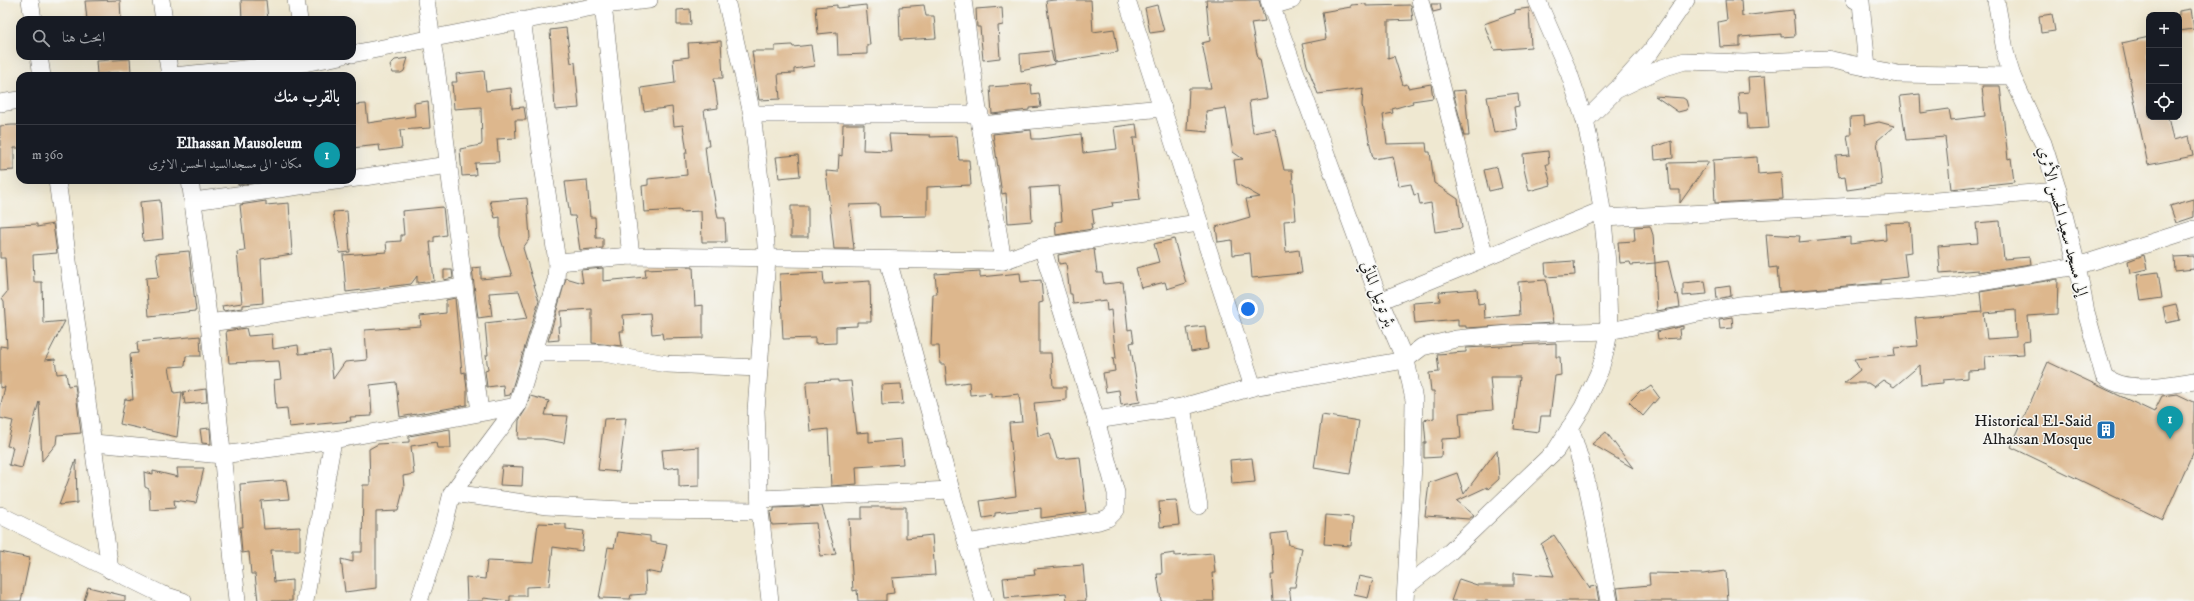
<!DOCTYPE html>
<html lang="ar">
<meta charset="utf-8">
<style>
:root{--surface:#171b24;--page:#20242c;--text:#f1f3f6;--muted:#9ea1a6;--line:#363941;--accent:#b45309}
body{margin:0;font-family:"IM FELL DW Pica",Amiri,serif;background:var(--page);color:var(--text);direction:rtl}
.controls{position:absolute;right:12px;top:12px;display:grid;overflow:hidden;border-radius:8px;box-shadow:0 4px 16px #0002}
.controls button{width:36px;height:36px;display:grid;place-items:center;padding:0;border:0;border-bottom:1px solid var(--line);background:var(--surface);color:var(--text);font:20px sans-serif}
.you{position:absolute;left:1248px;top:309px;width:14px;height:14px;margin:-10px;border:3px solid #fff;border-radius:50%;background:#1a73e8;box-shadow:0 0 0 6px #1a73e833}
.badge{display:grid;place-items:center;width:26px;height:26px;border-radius:50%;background:var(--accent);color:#fff;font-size:13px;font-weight:700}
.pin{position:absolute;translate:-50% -33px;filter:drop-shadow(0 1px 2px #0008)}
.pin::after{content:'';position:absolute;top:21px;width:14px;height:12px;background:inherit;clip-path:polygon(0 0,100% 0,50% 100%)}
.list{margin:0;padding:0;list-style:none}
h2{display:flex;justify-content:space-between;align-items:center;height:52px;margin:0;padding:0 16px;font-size:17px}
h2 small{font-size:13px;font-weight:400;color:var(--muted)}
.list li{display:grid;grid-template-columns:26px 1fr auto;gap:12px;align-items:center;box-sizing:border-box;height:60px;padding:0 16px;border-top:1px solid var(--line)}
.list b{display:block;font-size:15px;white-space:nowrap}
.list p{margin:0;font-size:13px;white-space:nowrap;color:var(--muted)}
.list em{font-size:13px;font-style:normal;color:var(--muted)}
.icon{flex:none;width:22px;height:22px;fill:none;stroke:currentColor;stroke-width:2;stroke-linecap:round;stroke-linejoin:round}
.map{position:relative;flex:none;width:2194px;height:601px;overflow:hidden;direction:ltr}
.search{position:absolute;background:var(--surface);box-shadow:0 4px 16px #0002;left:16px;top:16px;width:340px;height:44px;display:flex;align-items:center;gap:10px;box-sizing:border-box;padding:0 14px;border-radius:12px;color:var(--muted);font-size:15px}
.panel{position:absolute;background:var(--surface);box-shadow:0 4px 16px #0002;left:16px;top:72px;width:340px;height:112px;border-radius:12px;direction:rtl}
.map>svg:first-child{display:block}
</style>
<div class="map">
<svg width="2194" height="601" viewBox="0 0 2194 601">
<rect width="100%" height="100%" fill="#f6f6f2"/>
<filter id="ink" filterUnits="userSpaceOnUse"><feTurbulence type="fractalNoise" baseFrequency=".025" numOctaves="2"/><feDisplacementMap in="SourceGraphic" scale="8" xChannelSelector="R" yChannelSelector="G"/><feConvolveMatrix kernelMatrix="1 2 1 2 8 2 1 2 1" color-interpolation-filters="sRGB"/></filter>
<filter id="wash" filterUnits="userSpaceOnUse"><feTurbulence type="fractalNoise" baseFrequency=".012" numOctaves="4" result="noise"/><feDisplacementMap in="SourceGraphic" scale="16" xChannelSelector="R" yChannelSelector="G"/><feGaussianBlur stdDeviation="0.9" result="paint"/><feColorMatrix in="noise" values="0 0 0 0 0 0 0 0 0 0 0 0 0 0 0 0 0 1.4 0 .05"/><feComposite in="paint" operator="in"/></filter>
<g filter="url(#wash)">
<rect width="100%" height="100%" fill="#efe8d1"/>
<g id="blocks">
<g fill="#ddb78d" fill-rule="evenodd">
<path d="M120 0 121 20H87L85 1Z"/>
<path d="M241 0H266L268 20H242Z"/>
<path d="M1055 0H1091L1093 32 1114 29 1118 52 1055 62 1046 1Z"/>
<path d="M1206 0H1259L1265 21 1251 23 1258 59H1260L1267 98 1249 101 1253 133 1275 129 1284 170H1292L1296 220 1284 221 1286 252 1299 250 1302 273 1252 278 1250 253 1233 255 1232 240 1218 242 1216 227 1250 217 1246 199 1260 197 1237 184 1234 160 1243 159 1233 152 1226 108 1206 111 1208 132 1187 130 1189 88H1211L1202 43 1210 41Z"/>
<path d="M1725 0H1741L1742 16 1793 10 1795 36 1781 37V34L1740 37V46L1720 47 1718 22 1727 20Z"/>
<path d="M1366 4V6L1411 5 1413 20 1388 21V58L1394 56 1403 85 1407 84 1408 88 1431 84 1433 98 1412 101 1413 103 1392 109 1393 113 1383 115 1387 144 1426 143 1427 152H1430L1434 183 1458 199 1462 228 1435 232 1431 203 1420 205 1418 194 1414 195 1411 184 1399 186 1393 156 1373 159 1362 105 1363 88 1318 94 1307 65 1302 44 1326 39 1322 12 1351 7V5Z"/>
<path d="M1431 4H1440L1441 10 1433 12Z"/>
<path d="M837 5V8L866 5 870 45H867V54L838 55 837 32 818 34 816 7Z"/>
<path d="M924 5 926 16H934L936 38 900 40 899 7Z"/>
<path d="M1157 5 1164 31 1150 33 1145 8Z"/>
<path d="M1002 7 1003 25 998 26 1000 58 983 60 980 27H977L976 9Z"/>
<path d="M1529 8 1531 47 1494 50 1484 24 1515 13V10Z"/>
<path d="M690 9 691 25H677V10Z"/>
<path d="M2191 9 2194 29 2179 31V11Z"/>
<path d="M2052 14 2055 31 2041 33 2039 16Z"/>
<path d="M566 28 571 63 575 62 579 108 555 110 550 30Z"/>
<path d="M2149 37V117H2168L2173 140 2189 136 2193 156 2148 165 2122 43Z"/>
<path d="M721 41 723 78H714L718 108 704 110 709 146H705L708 173H710L718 218H725L726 242H702L701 211 681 212V210L644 212 642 186 648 185V179L687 175 685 153H687L683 125 674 126 672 107 644 111 641 88 675 83 673 59 689 57 688 43Z"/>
<path d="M792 45 793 47 811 45 814 66 794 69V73L778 74 780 99 759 100 752 51H775V46Z"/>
<path d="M1051 51 1054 64 1021 71 1020 54Z"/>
<path d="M408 58 404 71 401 73H393L390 66 392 63 395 60Z"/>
<path d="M130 59 131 72 97 74 96 61Z"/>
<path d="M484 71 486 91 511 88 512 108 524 107 526 120H515L516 138 497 139 499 162 475 163 476 175 462 176 460 149 481 145 482 143 481 107 454 109 452 82H457L456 74Z"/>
<path d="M1765 76 1769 128 1748 129 1747 114H1740L1738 93 1749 92 1748 77Z"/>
<path d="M1031 84 1032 94 1039 93 1041 107 1029 108V110L992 114 990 87Z"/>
<path d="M1982 86H2000L2008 159 2011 158 2014 182 1951 189 1945 137 1906 140 1900 96 1920 94 1921 113 1949 109 1951 120 1985 116Z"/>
<path d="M1465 90 1469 136H1464L1453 91Z"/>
<path d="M1518 93 1519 106 1514 107 1517 129 1494 133 1487 97Z"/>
<path d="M1655 96 1683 98 1686 100 1688 107 1686 110 1678 112Z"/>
<path d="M428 101 430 128 400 130 402 148 380 151 379 145 352 148V105L366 104 368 123 415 116 414 103Z"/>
<path d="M1864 116 1865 125 1879 122 1894 126 1877 141 1882 185 1847 190 1845 177 1838 178 1836 156 1850 155 1847 135H1851L1850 117Z"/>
<path d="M843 124H864L863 150 891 151 889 134 930 135V137L957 136 959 160H969L971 185 927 187V216L880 217 879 204 849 205 854 249H834L826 171 838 172 839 155 842 156Z"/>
<path d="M1136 124 1138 138H1133L1140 200 1112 203 1113 206 1092 210 1094 224H1091L1092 229 1056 235 1055 222 1062 221 1059 186 1030 188 1032 221 1008 223 1006 193 1002 194 993 134 1031 130 1032 139H1040L1081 134 1083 153 1117 149 1114 127Z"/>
<path d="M12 125H20V148H14V170L0 171V126Z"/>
<path d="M1672 141 1673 158 1655 160 1654 147Z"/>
<path d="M1548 151 1549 164H1546L1551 185 1529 191 1524 169 1523 154Z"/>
<path d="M798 155 800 176 779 178 776 157Z"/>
<path d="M1757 157 1758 174 1781 172 1783 199 1715 203 1713 160Z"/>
<path d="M1709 162 1680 203V190H1670L1668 163Z"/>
<path d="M1497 167 1502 188 1489 191 1484 170Z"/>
<path d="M238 180H263V181L238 185Z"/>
<path d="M587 180 590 217H595L596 238H603V248L580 250 575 216H570L565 182Z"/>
<path d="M527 198 530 238 523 248 539 301 510 395 504 396 503 385 487 387 485 371 488 370 486 355H488L485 323 528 318 519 291 489 293 492 316 478 318 472 268 481 267V279L512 276 500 236V217L495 218 490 201Z"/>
<path d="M2194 199V217L2176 223 2170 206Z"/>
<path d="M160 200 163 239 143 241 140 202Z"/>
<path d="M266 201V205L289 203 292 254 261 259 263 303 243 305V308L223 311 222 306 242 303 237 252 245 251 240 205Z"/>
<rect x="791" y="206" width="17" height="31"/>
<path d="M443 207 446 235 434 237V242H430L434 281 417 283V276L411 284 346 292 343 255 387 252 386 242 401 241V235H404L402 211Z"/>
<path d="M347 211 350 252 340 253 333 212Z"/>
<path d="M2000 221 2004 259 2030 257 2031 264 1978 272V270L1940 273 1938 246 1978 243 1976 223Z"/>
<path d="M1910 222 1912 252 1904 253 1907 277 1881 280V283L1779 292 1777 267 1769 268 1766 234 1800 236 1799 242 1850 237V244L1886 240 1885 223Z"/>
<path d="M37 224V227L53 224 57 253 33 255 34 282H42L43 323 65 321 45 360 55 359 57 374 66 373 68 386 75 385 81 433 57 435 56 444 42 461 39 401 22 468 9 465 13 447 7 446 13 421 0 418V408L5 387 0 388V346L7 347 4 301 2 298 7 292 5 258H0V226Z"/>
<path d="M1650 226 1653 235 1655 263 1631 265 1630 262 1620 263 1618 242 1635 241 1634 227Z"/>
<path d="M1174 239 1186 283 1167 289 1165 282 1141 288 1136 268 1159 262 1154 244Z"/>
<path d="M1094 249 1097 273H1102L1104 284 1123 282 1128 330 1132 329 1134 342 1130 343 1140 402 1121 405 1119 390 1106 392 1103 373 1115 371 1113 358H1116L1111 310 1107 311 1106 300 1073 304 1072 294H1070L1066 263 1059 264 1058 255Z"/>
<path d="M189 251 196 311 149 316 146 278 159 277 156 254Z"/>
<path d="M2144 255 2147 269 2130 273 2128 261Z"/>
<path d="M2194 256V269L2175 271 2174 257Z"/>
<path d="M1574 261 1575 275 1546 277 1545 263Z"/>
<path d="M1668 261 1676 295 1678 294 1680 307 1657 311 1655 263Z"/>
<path d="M693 267 695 306 703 305V338L663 339 662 333 652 334 650 313 623 315 624 331H620L622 346 592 343V309L560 311 561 326H558L559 340 548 341 566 278 583 283 581 270 603 268V281L646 277 645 269Z"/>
<path d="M444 270H452L453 278 444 280Z"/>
<path d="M980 271V277L1020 273 1021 282 1041 280 1043 302 1039 303V353H1051L1053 387H1066V400L1034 403 1038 436 1050 433 1057 459 1080 457 1086 512 1041 518V508L995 513V516L983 518 980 501 1016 496 1009 423 1022 422 1019 394 991 397V393L970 395 969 382 947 385 945 364H940L939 346H931L933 294H937L935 274Z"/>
<path d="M823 272 824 284 870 281 871 322H857V326L836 327V343L815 344V338L783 339 780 274Z"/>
<path d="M2158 272 2162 298 2141 301 2137 275Z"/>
<path d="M2058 279 2057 314 2028 316 2030 341 2023 342 2024 354 1985 356 1986 370 1968 371V378L1943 380V383L1921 385 1920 365 1894 387 1883 380 1874 387 1868 383H1844L1860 370 1854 359 1895 355 1894 348 1918 346 1915 318 1982 312 1980 292ZM2015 310 2016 337 1987 339 1984 313Z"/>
<path d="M1546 280 1553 323 1466 328V326H1458V319L1415 323 1413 303 1440 301 1439 292 1477 289 1478 304 1484 303 1485 318 1520 315 1518 282Z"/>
<path d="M1705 281 1707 294 1683 296V283Z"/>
<path d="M1730 286 1731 296 1717 299 1716 288Z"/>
<path d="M455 298 462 373 465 372 467 389V405L400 417 396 382 370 385 372 416 350 417 351 421 289 427 287 408 276 409 274 380 281 379 279 361 229 363 226 331 246 328 248 336 272 334 273 349 298 345 299 354 330 351 333 379 345 362 367 360 365 330 421 326 420 316 446 313V300Z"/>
<path d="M2176 304 2180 320 2166 323 2163 307Z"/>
<path d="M1732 317 1733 328 1720 329 1719 319Z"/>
<path d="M1205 326 1208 349 1191 352 1187 328Z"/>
<path d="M1683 326V329H1679L1680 338 1658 339 1657 332Z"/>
<path d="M200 336 201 356H186L185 366 169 367 174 393 182 392 177 437 120 424 125 399 133 400 130 354 138 353 137 342Z"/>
<path d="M1556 343V357H1560L1561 375 1555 376 1550 416H1541L1539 432 1514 429 1520 377H1490L1493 410 1459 413 1461 438 1442 439 1441 457 1424 458V443H1426L1424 420 1434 418V391H1431L1429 373 1439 372 1437 354 1466 352V348Z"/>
<path d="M2048 362 2154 412 2162 396 2177 394 2194 402V451L2163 520 2011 447Z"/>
<path d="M838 380V382L851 381 857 433 869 432V442L901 439 903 464 856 467 857 484 831 486 828 429 810 431 806 386 808 381Z"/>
<path d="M901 384 903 404 882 405 881 385Z"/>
<path d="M1651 386 1659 397 1643 416 1629 402 1641 390 1644 391Z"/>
<path d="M206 389 207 402 185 404 183 392Z"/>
<path d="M530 396 549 401 545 415 568 416 564 443 543 439H518L519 420 526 409Z"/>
<path d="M1322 415 1359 421 1350 474 1314 468Z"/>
<path d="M626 418 619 472 598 470 604 419Z"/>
<path d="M210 428 211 444 202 443 200 429Z"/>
<path d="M450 429 451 448H437L436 442 411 446 414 474 403 476 404 487 398 511 376 512V588L345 592 341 559 353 562V552H362L363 485H370L369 449 378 444 409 442V436Z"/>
<path d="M1606 432 1633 468 1592 444Z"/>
<path d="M699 447V486L679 487V467L664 469 662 450Z"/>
<path d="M1497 450 1499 479 1488 489 1487 487 1457 501 1474 515 1469 519 1425 516 1429 483 1457 473 1464 494Z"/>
<path d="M1252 458 1255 482 1232 484 1230 460Z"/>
<path d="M76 460 77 503 59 505Z"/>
<path d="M502 466 523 467 522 486 500 485Z"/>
<path d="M177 468H204L196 503 174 500 175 508 150 510 149 489 145 487 144 472 153 474V471L178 477Z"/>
<path d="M286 480 289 499 261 501 264 529 300 527V550H271L274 582 292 580V601H258L255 574H251L249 552 242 553 240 527H243L240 484Z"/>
<path d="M1176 500 1179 525 1160 527 1159 501Z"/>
<path d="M822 506 836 554 820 556 816 523 772 525 770 512 774 511V508Z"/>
<path d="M862 507H906V538L932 535 935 575 892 578 894 593 886 594V601H858L857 590 853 591 849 519H862Z"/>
<path d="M1326 515 1353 517 1351 546 1324 544Z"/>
<path d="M538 523 566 524V529L584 531 582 551 553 547 549 586 526 587V596H510V601L483 598V601H467L466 577 485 579 487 561 533 563Z"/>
<path d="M617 532 650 536V542L667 545 661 574 645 571 646 594 631 595 630 599 599 598 608 547 614 548Z"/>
<path d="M1287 532 1289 545 1302 548 1295 587H1289L1291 601H1273L1271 575H1274L1271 534Z"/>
<path d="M1554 535 1590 589V587L1596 586 1599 601H1451L1459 579 1477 585H1514V573L1554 576 1541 544Z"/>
<path d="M0 552 30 558 21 601H0Z"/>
<path d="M1175 553V556L1213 553 1215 573H1212L1214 601H1161L1157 574H1162L1161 555Z"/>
<path d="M1083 565 1086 601H1067L1066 593 1005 598 1003 578 1035 575 1034 569Z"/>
<path d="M1726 571 1728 601H1619L1617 588 1650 585 1649 573 1703 574Z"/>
<path d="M1358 576 1373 579 1368 598 1354 595Z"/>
<path d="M88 587 125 596V601H84Z"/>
</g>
</g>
</g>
<g filter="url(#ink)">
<use href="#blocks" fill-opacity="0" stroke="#66635b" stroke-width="1"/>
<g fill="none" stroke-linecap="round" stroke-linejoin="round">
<g stroke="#66635b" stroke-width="18">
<g id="street">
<path d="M30 0 33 20"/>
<path d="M161 0 164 20"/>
<path d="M296 0 299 20"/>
<path d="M426 0 437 74 480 412"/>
<path d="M726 0 752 114 763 205 767 259 756 411 760 511 770 601"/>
<path d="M963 0 980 125 1003 261 1042 247 1198 223"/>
<path d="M1127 0C1170 129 1210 258 1253 387"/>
<path d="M1269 0 1380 301 1407 365 1414 400 1413 465 1405 601"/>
<path d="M1420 0 1485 258"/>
<path d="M1855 0 1861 2 1867 68"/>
<path d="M1996 0 2006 56 2012 76 2043 143 2058 191 2077 266 2086 312 2104 376C2124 394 2168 385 2194 381"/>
<path d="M603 5 631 256"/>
<path d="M1271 6 1292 0"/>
<path d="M522 20 557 262"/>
<path d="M352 54 603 5 649 0"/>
<path d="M39 56 42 76"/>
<path d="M167 56 170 76"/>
<path d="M173 76 304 63 341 56"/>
<path d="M1619 87 1651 51 1686 0"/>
<path d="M0 103 20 100"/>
<path d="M752 114H980"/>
<path d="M1585 121 1616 90 1662 68 1685 61 1744 63 1827 59 1898 74 2012 76"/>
<path d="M980 125 1163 108"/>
<path d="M57 180 110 570"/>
<path d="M190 180 209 323 237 601"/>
<path d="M194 201 449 165"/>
<path d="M1602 218 1899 204 2058 191"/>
<path d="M888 260 951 490 984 601"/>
<path d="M1380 301 1602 210"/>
<path d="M209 323 464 287"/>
<path d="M533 353H603L667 364 758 368"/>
<path d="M517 406 556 280 557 262 631 256 1003 261"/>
<path d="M1182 407 1199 506"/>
<path d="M1096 420 1182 407 1253 387 1405 360 1422 347 1456 339 1510 334 1609 331 1739 305 1951 287 2077 266 2194 229"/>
<path d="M1570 427 1586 479 1609 601"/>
<path d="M94 443 222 455 333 440 517 406 452 493 444 525 419 601"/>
<path d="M452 493 547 506 623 510 760 511"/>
<path d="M761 499 951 490"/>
<path d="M0 515 161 594 183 601"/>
<path d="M967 543 1099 521 1108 518 1116 510V493L1096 420 1042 247"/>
<path d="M1407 586 1450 552 1556 450 1583 407 1600 370 1606 348 1609 331 1607 263 1602 210 1596 170 1585 121 1569 73 1537 0"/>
<path d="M305 601 333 440"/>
</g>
</g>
<use href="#street" stroke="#fff" stroke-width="17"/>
</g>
</g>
<defs>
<g id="building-square" transform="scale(1)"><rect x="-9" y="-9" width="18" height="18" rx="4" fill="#1f6fb2" stroke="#f6f6f2"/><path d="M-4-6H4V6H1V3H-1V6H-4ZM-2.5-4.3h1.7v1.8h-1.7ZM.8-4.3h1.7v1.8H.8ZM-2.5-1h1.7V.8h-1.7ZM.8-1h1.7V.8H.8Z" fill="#fff"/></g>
</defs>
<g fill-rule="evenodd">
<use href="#building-square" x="2106" y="430"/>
</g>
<g text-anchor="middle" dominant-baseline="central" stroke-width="3" stroke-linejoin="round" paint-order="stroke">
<g font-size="16" fill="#1c1c1c" stroke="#f6f6f2">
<text transform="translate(2063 221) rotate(75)">إلى مسجد سعيد الحسن الأثري</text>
<text transform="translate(1378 294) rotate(69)">بئر توتيل المائي</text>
</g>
<g font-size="16" fill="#1c1c1c" stroke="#f6f6f2" text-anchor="end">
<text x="2092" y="421">Historical El-Said<tspan x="2092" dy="18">Alhassan Mosque</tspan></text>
</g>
</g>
</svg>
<div class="controls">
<button>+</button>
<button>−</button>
<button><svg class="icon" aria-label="locate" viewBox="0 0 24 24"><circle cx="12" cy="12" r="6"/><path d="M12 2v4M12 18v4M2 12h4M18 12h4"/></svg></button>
</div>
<div class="you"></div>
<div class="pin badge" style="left:2170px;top:439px;background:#0f9aa8">1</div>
<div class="search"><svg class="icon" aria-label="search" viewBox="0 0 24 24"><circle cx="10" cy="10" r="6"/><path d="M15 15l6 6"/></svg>ابحث هنا</div>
<section class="panel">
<h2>بالقرب منك<small></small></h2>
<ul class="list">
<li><span class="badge" style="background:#0f9aa8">1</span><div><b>Elhassan Mausoleum</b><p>مكان · الى مسجدالسيد الحسن الاثرى</p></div><em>360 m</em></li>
</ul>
</section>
</div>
